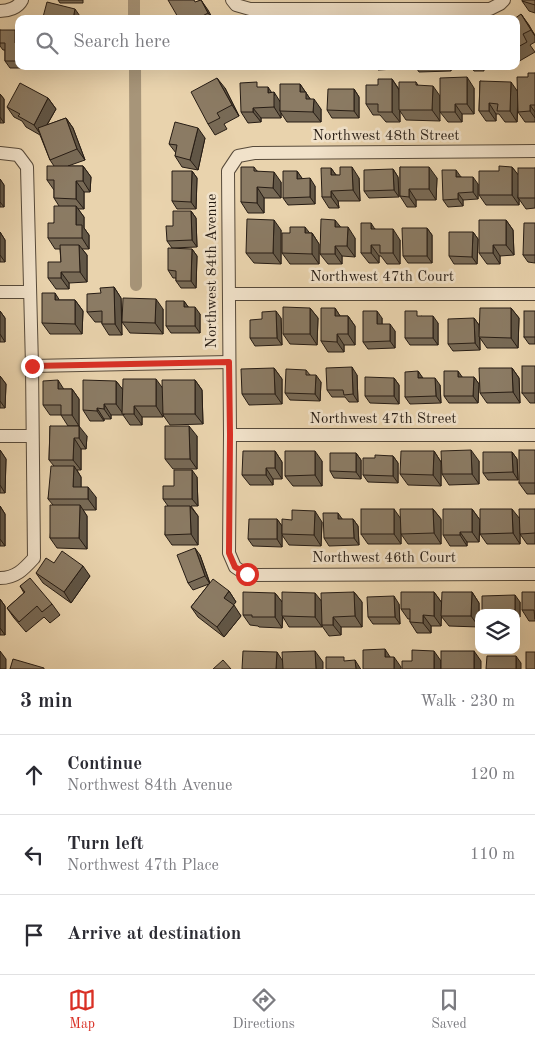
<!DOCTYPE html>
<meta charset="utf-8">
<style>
:root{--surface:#fff;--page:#f2f2f3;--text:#2b2b33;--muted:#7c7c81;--line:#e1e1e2;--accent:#d93025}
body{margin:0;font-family:"Old Standard TT",serif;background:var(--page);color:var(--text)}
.controls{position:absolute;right:15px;bottom:15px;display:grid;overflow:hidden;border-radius:10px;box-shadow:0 5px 20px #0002}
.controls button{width:45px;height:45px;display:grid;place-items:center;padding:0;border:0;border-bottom:1px solid var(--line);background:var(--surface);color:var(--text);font:25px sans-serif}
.stop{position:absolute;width:15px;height:15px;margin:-11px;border:4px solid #d93025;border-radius:50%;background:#fff}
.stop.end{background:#d93025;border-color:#fff;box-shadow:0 1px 5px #0008}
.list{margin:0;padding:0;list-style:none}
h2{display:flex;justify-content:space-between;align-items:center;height:65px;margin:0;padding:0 20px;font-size:21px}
h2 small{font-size:16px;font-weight:400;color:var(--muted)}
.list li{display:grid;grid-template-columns:32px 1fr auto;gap:15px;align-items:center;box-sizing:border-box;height:80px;padding:0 20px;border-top:1px solid var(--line)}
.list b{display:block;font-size:19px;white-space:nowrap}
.list p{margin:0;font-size:16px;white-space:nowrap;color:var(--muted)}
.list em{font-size:16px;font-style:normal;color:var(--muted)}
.icon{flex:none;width:28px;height:28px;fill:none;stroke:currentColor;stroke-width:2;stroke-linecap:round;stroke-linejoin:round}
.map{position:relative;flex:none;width:535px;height:669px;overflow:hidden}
.search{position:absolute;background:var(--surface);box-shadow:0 5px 20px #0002;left:15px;right:15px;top:15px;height:55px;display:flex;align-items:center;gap:12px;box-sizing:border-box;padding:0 18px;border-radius:10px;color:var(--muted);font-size:19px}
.sheet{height:305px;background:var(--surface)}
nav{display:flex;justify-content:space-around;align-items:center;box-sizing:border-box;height:70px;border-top:1px solid var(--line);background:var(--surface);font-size:14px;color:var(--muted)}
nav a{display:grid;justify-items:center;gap:2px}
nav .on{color:var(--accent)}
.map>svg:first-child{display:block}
</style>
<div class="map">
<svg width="535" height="669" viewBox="0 0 535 669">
<rect width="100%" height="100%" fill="#e9d3ad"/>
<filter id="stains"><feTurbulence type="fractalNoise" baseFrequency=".004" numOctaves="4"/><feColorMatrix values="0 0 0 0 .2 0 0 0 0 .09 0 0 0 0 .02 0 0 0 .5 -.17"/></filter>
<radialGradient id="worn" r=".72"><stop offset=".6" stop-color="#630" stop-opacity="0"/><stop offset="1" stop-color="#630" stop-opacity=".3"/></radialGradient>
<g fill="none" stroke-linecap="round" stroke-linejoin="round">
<g stroke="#a79579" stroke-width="12">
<path d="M134 0V19"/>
<path d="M135 66 136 285"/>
</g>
<g stroke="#574a3a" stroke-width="14">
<g id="minor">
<path d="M232 0 236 5 250 9H490L500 4 504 0"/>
<path d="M0 11C8 11 18 8 22 0"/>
<path d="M535 151 254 153 238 156 228 171 230 435 229 553 235 567 247 575 535 574"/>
<path d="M0 153 18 155 27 167 32 366 34 558C24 569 16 578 0 578"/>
<path d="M0 292H29"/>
<path d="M229 294H535"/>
<path d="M32 366 229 362"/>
<path d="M230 435H535"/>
<path d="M0 436H32"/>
</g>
</g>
<use href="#minor" stroke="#f1e2ca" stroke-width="12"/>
</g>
<g fill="#786a56" stroke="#261c14">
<path d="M58 0H83V3H60Z"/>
<path d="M201 0 212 18 221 19H179L196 2Z"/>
<path d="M535 0V13L529 11 522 1Z"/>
<path d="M521 14 535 35V42L530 45 535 52 516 63V19Z"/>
<path d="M0 30 19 36V66H36V68H10L5 61V50H3L0 46Z"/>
<path d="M257 66H270V67L258 68Z"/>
<path d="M297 66H325V67L298 68Z"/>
<path d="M375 66H394L395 69 378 70Z"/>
<path d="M415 66H451V71L419 72Z"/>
<path d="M470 66H484V71H474Z"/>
<path d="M535 73V122H525L518 112V107L517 122H505L499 114H496V121H486L479 111 480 81 517 91 528 77Z"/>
<path d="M392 79 399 89 416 82 440 121 406 120 400 111V122H386L380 115H373L366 104 378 85Z"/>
<path d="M300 84 310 99 321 109V122H287L281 113V118H261V122L248 123 241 112 272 93 280 101Z"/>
<path d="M225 88 239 116 224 124 227 129 215 135 208 124Z"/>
<path d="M474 88V114H462V122H448L440 112Z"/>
<path d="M354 89 359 97V118H332L327 110Z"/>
<path d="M0 94 4 99V123H0Z"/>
<path d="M48 98 56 109 47 125 66 118 73 128 85 160 68 166H83L91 177 90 192H84V209H78L84 217V228L89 235V249H82L87 255V282L69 283V289H56L48 278 61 262 60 249H55L48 238 54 223 59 206 54 198V190L47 180 54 166 50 160 40 135 26 127 22 121 14 117 7 107Z"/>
<path d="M205 138 198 170 182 167 175 156 176 153 169 144Z"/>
<path d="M254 167 257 171 281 182V198H264V213H248L241 202Z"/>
<path d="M400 167 437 178 436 200H416V207H407L400 196Z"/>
<path d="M512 167 518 175 535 168V208L526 209 519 199V205H486L479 195Z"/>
<path d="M331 168 336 175 359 178 360 201H338L339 208H329L322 197Z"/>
<path d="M393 169 398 177 399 197 369 198 364 191Z"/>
<path d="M192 171 197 178 196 209H177L172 201Z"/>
<path d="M297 171 302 179 315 186V204L288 205 283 198Z"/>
<path d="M461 177 478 184V199L463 200V206L448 207 443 200Z"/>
<path d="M0 179 4 185V207H0Z"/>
<path d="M191 211 196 218 197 247 172 248 167 241Z"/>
<path d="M506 220 513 230 514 255 500 256V264H487L479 253Z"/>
<path d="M535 223V263L528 262 523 255Z"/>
<path d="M341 227 355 238V257L342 256V264H328L320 254Z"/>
<path d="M427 228 432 235V263H408L403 256Z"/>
<path d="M375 229 400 240V264H387L381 256H379V263H369L361 253Z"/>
<path d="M281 230V264L254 263 246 253Z"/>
<path d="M0 232 5 240V262H0Z"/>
<path d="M473 232 478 239 477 264H454L449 256Z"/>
<path d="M310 233H312L319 244V264H290L282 253Z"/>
<path d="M192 249 197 256 196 288H181L176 281V278H173L168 270Z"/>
<path d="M114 287 121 298 122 335H109L102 324V322H95L87 312 101 293Z"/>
<path d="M60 300H75L83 311 82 334H50L42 323Z"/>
<path d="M184 301 188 307 200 314V333H171L166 326Z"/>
<path d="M310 308 318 318 317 345 290 344 283 334Z"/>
<path d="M335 308 340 316H348L355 326V345H344V352H328L321 341Z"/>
<path d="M511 308 519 318 518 348H487L480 338V350L453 351 448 344 474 318 479 325Z"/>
<path d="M163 309V334L130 333 122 322Z"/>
<path d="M0 311 5 318V342H0Z"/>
<path d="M535 311V344H529L524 337Z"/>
<path d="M421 316 438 323V345H410L405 338Z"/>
<path d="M281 318 282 345 255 346 250 338Z"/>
<path d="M382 318V324L395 331V348L368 349 363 342Z"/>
<path d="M535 366V403H530L522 393Z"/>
<path d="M274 368 282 379V404L249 405 242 394Z"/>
<path d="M512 368 519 378 520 403H487L480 393Z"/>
<path d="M306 370 310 375 321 382 320 401 290 400 285 393Z"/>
<path d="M418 371 422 378 440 385 441 403 410 404 405 397Z"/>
<path d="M357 375 358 402H349L345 397H332L327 390Z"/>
<path d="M0 376 6 384 5 408H0Z"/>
<path d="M474 377 479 384 478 403H449L444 396Z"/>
<path d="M394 378 399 385V404L370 403 365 396Z"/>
<path d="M195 380 202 390 203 424 170 425 163 415V417H142V425H130L123 415H111V419H104V421H90L83 410 116 381 123 390 162 388Z"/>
<path d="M64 389H72L79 399V426H68L61 415H50L43 405Z"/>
<path d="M50 426 87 436 86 449H81V470H77L81 477V487L96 497V510H83L87 516V549L57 548 50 538 53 505 48 499 54 466 49 460Z"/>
<path d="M197 436V469H173L165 459Z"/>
<path d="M0 450 6 459 5 493H0Z"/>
<path d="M535 450V494H527L519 483Z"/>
<path d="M275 451 282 462V479H273V485H250L242 475Z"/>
<path d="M434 451 441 462V486L408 485 400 474Z"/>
<path d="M512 452 517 459 518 480H488L483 473Z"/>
<path d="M356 453 361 460V479L334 478 330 471Z"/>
<path d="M393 456 398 463V483L368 482 363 475 375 458Z"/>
<path d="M322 461V486H293L285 476Z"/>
<path d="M479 461V484L449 485 442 474Z"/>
<path d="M197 477 198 506H191L198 516V545H172L165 535 168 506 163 499 174 486Z"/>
<path d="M0 506 5 514V546H0Z"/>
<path d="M433 509 441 519V544H408L401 534V544H368L361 534 400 519Z"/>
<path d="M472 509 480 520 519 518 535 509V544H527L520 534V544H487L480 534V522L479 542H467V546H450L443 535Z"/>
<path d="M277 519 282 526 322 522 321 546 289 545 282 535V547L253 546 248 539Z"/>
<path d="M353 519 358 526 359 545 329 546 324 538Z"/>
<path d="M200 555 210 583 229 591 236 602 233 605 241 616 224 637 198 617 191 607 209 584 193 590 188 583Z"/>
<path d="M54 563 90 576 71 603 43 583 36 573Z"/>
<path d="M20 586 52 604 60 615 50 623 44 617 26 632 14 618 7 608 24 593Z"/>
<path d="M354 592 362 602V627H341V635L329 636 322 626V627H289L283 617 282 628 259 627 258 626 250 625 243 615 275 593 282 602 321 601Z"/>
<path d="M434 592 442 603 472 592 479 603V627L449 626 441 616V610V626H431V633H417L410 622V619H408L401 609Z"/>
<path d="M535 592V621H529L522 610Z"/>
<path d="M0 599 5 606V635H0Z"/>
<path d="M520 602V617H516V613H482Z"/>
<path d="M399 604 400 624H373L368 617Z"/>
</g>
<g fill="#615646" stroke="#261c14">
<path d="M201 0 208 10 213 19 208 13Z"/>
<path d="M75 9 82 19H73Z"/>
<path d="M521 14 529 25 535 36 531 30Z"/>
<path d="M15 30 19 36V49L15 43Z"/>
<path d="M447 66H451V71Z"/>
<path d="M467 77 474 88V114L467 104Z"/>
<path d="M217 78 225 88 239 116 232 105Z"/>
<path d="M392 79 399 90 400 122 392 112Z"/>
<path d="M511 82 518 92 517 122 510 111Z"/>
<path d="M300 84 313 103V109L300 92Z"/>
<path d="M433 86 440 96V121L432 110Z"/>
<path d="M268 87 274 96V92L281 103 280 111 281 113V118L274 107 268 93Z"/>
<path d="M354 89 359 97V118L354 111Z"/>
<path d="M0 94 4 99V123L0 117Z"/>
<path d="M48 98 56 109 41 135 34 125Z"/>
<path d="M314 99 321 109V122L313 112Z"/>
<path d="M489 103 496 114V121L489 111Z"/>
<path d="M455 104 462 114V122L455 112Z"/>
<path d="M530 105 535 112V118L530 111Z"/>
<path d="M253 108 261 118V122L253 112Z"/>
<path d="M66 118 73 128 85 160 77 149Z"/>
<path d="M198 128 205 138 198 170 190 160Z"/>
<path d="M83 166 91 177 90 192 83 181Z"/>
<path d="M352 167 359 178 360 201 353 190Z"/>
<path d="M429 167 437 178 436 200 429 189Z"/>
<path d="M512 167 520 177 518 198 519 199V205L512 195Z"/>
<path d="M331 168 338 178 331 175Z"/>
<path d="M393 169 398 177 399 197 394 190Z"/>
<path d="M456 170 461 177H456Z"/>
<path d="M192 171 197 178 196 209 191 202Z"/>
<path d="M297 171 302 178V186L297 179Z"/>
<path d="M274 172 281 182V198L273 188Z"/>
<path d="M473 177 478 184V199L473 192Z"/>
<path d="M310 178 315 186V204L310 197Z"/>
<path d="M0 179 4 185V207L0 202Z"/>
<path d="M76 181 84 192V209L76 199Z"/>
<path d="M257 187 264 198V213L257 203Z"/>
<path d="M409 189 416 200V207L409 197Z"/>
<path d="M331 191 338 201 339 208 331 197Z"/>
<path d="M458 193 463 200V206L458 199Z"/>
<path d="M76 206 84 217V228L89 235V249L82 238 76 225Z"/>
<path d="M191 211 196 218 197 247 192 240Z"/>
<path d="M274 220 281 230V264L273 253Z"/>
<path d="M335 220 343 230 335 227Z"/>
<path d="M506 220 513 230 514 255 506 245Z"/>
<path d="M371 223 378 234 371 229Z"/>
<path d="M305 227 312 236V233L319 244V264L312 254 305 233Z"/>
<path d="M348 227 355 238V257L347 246Z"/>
<path d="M427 228 432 235V263L427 256Z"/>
<path d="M393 229 400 240V264L393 253Z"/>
<path d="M0 232 5 240V262L0 255Z"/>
<path d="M473 232 478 239 477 264 472 257Z"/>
<path d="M79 245 87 255V282L80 272Z"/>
<path d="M371 245 379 256V263L371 253Z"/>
<path d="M493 245 500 256V264L493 253Z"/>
<path d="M335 246 342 256V264L335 254Z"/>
<path d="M192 249 197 256 196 288 191 281Z"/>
<path d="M61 272 69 283V289L61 278Z"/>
<path d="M114 287 121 298 122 335 115 324Z"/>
<path d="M55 293 62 304 55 300Z"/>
<path d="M156 299 163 309V334L155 323Z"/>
<path d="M75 300 83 311 82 334 75 324Z"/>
<path d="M184 301 189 308 184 307Z"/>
<path d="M195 307 200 314V333L195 326Z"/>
<path d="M310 308 318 318 317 345 310 334Z"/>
<path d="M335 308 342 319 335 316Z"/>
<path d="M511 308 519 318 518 348 511 338Z"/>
<path d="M0 311 5 318V342L0 334Z"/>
<path d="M276 311 281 318 282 345 277 338Z"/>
<path d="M377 311 382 318V331L377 324Z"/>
<path d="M348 316 355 326V345L348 334Z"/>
<path d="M433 316 438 323V345L433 338Z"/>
<path d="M474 318 479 325 480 350 475 343Z"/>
<path d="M390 324 395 331V348L390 341Z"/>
<path d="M337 334 344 345V352L337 342Z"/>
<path d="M352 367 357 375 358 402 353 394Z"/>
<path d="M274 368 282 379V404L275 394Z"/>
<path d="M512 368 519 378 520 403 513 392Z"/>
<path d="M418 371 423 378H418Z"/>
<path d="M458 371 463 378 458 377Z"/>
<path d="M316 375 321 382 320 401 315 394Z"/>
<path d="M0 376 6 384 5 408 0 401Z"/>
<path d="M474 377 479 384 478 403 473 396Z"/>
<path d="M394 378 399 385V404L394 396Z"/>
<path d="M435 378 440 385 441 403 436 396Z"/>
<path d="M156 379 164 390 163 417 156 406Z"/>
<path d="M58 380 65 391 58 389Z"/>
<path d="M195 380 202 390 203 424 195 414Z"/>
<path d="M116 381 124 391V415L116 404Z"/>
<path d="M72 389 79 399V426L72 415Z"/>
<path d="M104 404 111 415V419L104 409Z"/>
<path d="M134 406 142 417V425L134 414Z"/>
<path d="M97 408 104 419V421L97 411Z"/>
<path d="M79 426 87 436 86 449 79 438Z"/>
<path d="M189 426 197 436V469L190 459Z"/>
<path d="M74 438 81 449V470L73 460Z"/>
<path d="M0 450 6 459 5 493 0 485Z"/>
<path d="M471 450 479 461V484L472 474Z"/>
<path d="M275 451 282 462V479L275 468Z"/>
<path d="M315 451 322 461V486L315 475Z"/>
<path d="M434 451 441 462V486L433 475Z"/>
<path d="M512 452 517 459 518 480 513 472Z"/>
<path d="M356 453 361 460V479L356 472Z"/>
<path d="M393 456 398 463V483L393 476Z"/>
<path d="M74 466 81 477V497L73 487Z"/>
<path d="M266 468 273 479V485L266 475Z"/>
<path d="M192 470 197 477 198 506 192 499Z"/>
<path d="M88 487 96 497V510L88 499Z"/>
<path d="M80 505 87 516V549L79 538Z"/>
<path d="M0 506 5 514V546L0 539Z"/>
<path d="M190 506 198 516V545L191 534Z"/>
<path d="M394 509 401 519V544L394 534Z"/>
<path d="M433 509 441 519V544L434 533Z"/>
<path d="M472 509 480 520 479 542 472 532Z"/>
<path d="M512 509 520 519V544L513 533Z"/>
<path d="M315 511 322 522 321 546 314 535Z"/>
<path d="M338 513 343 520 338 519Z"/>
<path d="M277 519 282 526V547L277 539Z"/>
<path d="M353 519 358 526 359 545 354 538Z"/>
<path d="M460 532 467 542V546L460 535Z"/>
<path d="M195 548 200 555 210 584 205 576Z"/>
<path d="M83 566 90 576 71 603 64 592Z"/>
<path d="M229 591 236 602 231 608 224 598Z"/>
<path d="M354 592 362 602V627L355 616Z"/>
<path d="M434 592 442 603 441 626 434 616Z"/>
<path d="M472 592 479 603V627L471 616Z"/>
<path d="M275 593 283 603 282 628 275 617Z"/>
<path d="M315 593 323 603 322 627 315 617Z"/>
<path d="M515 595 520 602V617L515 610Z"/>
<path d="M394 596 399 604 400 624 395 617Z"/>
<path d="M0 599 5 606V635L0 628Z"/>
<path d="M234 605 241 616 224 637 217 627Z"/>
<path d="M423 615 431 626V633L423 623Z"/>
<path d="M333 617 341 627V635L333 625Z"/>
<path d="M385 649 392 660 385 657Z"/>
<path d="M0 651 6 659V669H0Z"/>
<path d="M315 651 323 662V669H316Z"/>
<path d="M434 651 441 661V669H434Z"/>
<path d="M474 651 481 661V669H474Z"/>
<path d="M277 652 284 663V669H276Z"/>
<path d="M516 656 521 663V669H516Z"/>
<path d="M394 657 401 667V669H394Z"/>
<path d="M355 660 360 668 361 669H356Z"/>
</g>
<g fill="#8b7b64" stroke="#261c14">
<path d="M168 0H194L195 2 201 0 208 13 197 19H179Z"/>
<path d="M522 0H535V5L522 1Z"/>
<path d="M47 2 75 9 73 19H50L43 17Z"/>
<path d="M521 14 531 30 523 34 527 42 516 48V19H514Z"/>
<path d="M212 16 221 19H212Z"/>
<path d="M504 16 505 19H499Z"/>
<path d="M0 30H15V43H19V61H5V43H0Z"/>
<path d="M528 73H535V105H530V111L518 112 517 77H528Z"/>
<path d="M467 77V104H455V112H440V78Z"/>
<path d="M217 78 232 105 217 113 220 118 208 124 191 92Z"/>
<path d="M378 79H392V112H378V104H366V85H378Z"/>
<path d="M480 81 511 82 510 111H497L498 104 489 103V111H479Z"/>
<path d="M257 82V87H268V93L274 92V107L253 108V112H241L240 83Z"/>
<path d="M399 82H416V85L433 86 432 110H399Z"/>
<path d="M20 83 48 98 34 125 18 116 20 114 7 107Z"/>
<path d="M280 84H300V92H306V99H314L313 112 280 111Z"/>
<path d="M328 89H354V111L327 110Z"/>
<path d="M66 118 77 149 50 160 38 128Z"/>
<path d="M175 122 198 128 190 160 175 156 177 145 169 144Z"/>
<path d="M47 166H83V181H76V199L54 198V180H47Z"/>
<path d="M499 166 512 167V195H479V171H499Z"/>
<path d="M241 167H254V171L274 172 273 188 257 187V203L241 202Z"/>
<path d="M340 167H352L353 190 331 191V197H322L321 168H331V175H340Z"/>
<path d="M400 167H429V189H409V197L400 196Z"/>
<rect x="518" y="168" width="17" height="30"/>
<path d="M393 169 394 190 364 191V170Z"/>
<path d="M442 170H456V177H473V192L458 193V199L443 200Z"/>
<path d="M172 171H192L191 202 172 201Z"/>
<path d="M283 171H297V179L310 178V197L283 198Z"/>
<path d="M54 206H76V225H82V238H48V223H54Z"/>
<path d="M173 211H191L192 240 167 241 166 226H173Z"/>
<path d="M247 219 274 220 273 253H246Z"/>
<path d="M321 219 335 220V227H348L347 246H335V254H320Z"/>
<path d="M479 220H506V245H493V253H479Z"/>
<path d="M361 223H371V229H393V253H380V245H371V253H361Z"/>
<path d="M524 223H535V255H523Z"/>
<path d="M290 227H305V233H312V254L282 253V233H290Z"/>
<path d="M402 228H427V256H403Z"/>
<path d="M449 232H473L472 257 449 256Z"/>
<path d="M60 245H79L80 272H61V278H48V262H61Z"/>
<path d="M168 248 192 249 191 281H176V271L168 270Z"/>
<path d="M114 287 115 324H102V311L87 312V294L101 293 100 288Z"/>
<path d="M42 293H55V300H75V324L42 323Z"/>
<path d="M123 298 156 299 155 323 122 322Z"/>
<path d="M166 301H184V307H195V326H166Z"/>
<path d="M283 307 310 308V334H283Z"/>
<path d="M321 308H335V316H348V334H337V342L321 341Z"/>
<path d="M480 308H511V338L479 337Z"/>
<path d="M276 311 277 338H250V320L262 319V312Z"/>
<path d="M363 311H377V324H390V341L363 342Z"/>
<path d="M405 311H417V316H433V338H405Z"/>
<rect x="524" y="311" width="11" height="26"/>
<path d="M474 318 475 343 448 344V319Z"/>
<rect x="522" y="366" width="13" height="27"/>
<path d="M352 367 353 394 344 395 343 390H327L326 368Z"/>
<path d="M274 368 275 394H242L241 369Z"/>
<path d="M479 368H512L513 392 480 393Z"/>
<path d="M286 369 306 370V375H316L315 394 285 393Z"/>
<path d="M418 371V378H435L436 396 405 397V372Z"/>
<path d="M444 371H458V377H474L473 396H444Z"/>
<path d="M365 377 394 378V396H365Z"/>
<path d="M123 379H156V406H134V414H122Z"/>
<path d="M58 380V389H72V415H61V405H43V381Z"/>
<path d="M83 380 116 381V404H104V409L97 408V411L83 410Z"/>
<path d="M162 380H195V414H163Z"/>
<path d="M50 426H79V438H74L73 460H49Z"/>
<path d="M165 426H189L190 459H165Z"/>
<path d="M471 450 472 474H442L441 451Z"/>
<rect x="519" y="450" width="16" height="33"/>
<path d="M243 451H275V468H266V475H242Z"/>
<path d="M285 451H315V475L285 476Z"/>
<path d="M401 451H434L433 475 400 474Z"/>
<path d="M483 452H512L513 472 483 473Z"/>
<path d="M330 453H356V472L330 471Z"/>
<path d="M375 455 393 456V476L363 475V458H375Z"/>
<path d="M51 466H74L73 487H88V499H48Z"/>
<path d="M174 470H192V499H163V486H174Z"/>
<path d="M50 505H80L79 538H50Z"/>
<path d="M165 506H190L191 534 165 535Z"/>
<rect x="361" y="509" width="33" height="25"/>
<path d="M400 509H433L434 533 401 534Z"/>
<path d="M443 509H472V532H460V535H443Z"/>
<path d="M480 509H512L513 533 480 534Z"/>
<path d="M519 509H535V533L520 534Z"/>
<path d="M292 510 315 511 314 535 282 534V519L292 520Z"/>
<path d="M323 513H338V519H353L354 538H324Z"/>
<path d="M249 519H277V539H248Z"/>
<path d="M195 548 205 576 188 583 177 555Z"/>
<path d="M62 551 83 566 64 592 36 573 46 558 54 563Z"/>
<path d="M30 578 52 604 42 612 37 606 19 622 7 608 25 592 20 586Z"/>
<path d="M213 579 229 591 224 598 234 605 217 627 191 607Z"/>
<path d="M243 592 275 593V617H252V615H243Z"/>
<path d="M282 592 315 593V617L282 616Z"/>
<path d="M354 592 355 616 333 617V625H322L321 593Z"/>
<path d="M401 592H434V616L423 615V623L410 622V609H401Z"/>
<path d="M442 592H472L471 616H441Z"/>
<path d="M522 592H535V619L534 610H522Z"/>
<path d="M515 595V610H505V613H482V596Z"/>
<path d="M394 596 395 617H368L367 597Z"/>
<path d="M385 649V657H394V669H363V650Z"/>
<path d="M412 650 434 651V669H402V661H412Z"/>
<path d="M243 651 277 652 276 669H242Z"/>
<path d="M315 651 316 669H283L282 652Z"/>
<rect x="441" y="651" width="33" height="18"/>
<rect x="526" y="652" width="9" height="17"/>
<path d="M487 656H516V669H486Z"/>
<path d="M326 657H344V661L355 660 356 669H326Z"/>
<path d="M13 659 44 668V669H10Z"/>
<path d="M223 660 231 669H213Z"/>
</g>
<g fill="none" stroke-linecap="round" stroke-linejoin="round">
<path stroke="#d93025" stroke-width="6" d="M32 366 229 362 230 435 229 553 235 567 247 574"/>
</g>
<g text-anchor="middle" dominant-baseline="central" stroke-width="5" stroke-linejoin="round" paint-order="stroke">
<g font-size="15" fill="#261c14" stroke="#f1e2ca">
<text x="386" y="136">Northwest 48th Street</text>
<text transform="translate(212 271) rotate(-90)">Northwest 84th Avenue</text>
<text x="382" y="277">Northwest 47th Court</text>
<text x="383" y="419">Northwest 47th Street</text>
<text x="384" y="558">Northwest 46th Court</text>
</g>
</g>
<rect width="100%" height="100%" filter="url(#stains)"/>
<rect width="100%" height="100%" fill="url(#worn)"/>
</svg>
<div class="controls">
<button><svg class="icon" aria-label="layers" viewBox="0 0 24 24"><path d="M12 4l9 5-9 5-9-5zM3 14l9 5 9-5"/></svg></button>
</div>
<div class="stop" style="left:247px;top:574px"></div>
<div class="stop end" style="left:32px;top:366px"></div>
<div class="search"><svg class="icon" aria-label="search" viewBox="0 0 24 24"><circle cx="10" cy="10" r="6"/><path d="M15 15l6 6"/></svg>Search here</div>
</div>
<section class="sheet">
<h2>3 min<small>Walk · 230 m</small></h2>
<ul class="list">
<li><svg class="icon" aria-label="ahead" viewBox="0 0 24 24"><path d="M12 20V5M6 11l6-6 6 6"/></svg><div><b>Continue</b><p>Northwest 84th Avenue</p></div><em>120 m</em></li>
<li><svg class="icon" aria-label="left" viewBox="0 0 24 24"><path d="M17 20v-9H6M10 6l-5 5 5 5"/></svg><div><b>Turn left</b><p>Northwest 47th Place</p></div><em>110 m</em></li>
<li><svg class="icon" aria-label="arrive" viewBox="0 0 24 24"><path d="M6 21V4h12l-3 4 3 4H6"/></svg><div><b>Arrive at destination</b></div></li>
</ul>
</section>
<nav>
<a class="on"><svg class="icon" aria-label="map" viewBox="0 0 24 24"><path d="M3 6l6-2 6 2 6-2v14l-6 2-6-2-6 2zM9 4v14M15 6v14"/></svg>Map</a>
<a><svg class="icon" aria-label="directions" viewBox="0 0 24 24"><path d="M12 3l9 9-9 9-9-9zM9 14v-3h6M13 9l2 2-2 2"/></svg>Directions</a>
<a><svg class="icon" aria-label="saved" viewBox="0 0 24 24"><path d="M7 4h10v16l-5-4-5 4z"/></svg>Saved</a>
</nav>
